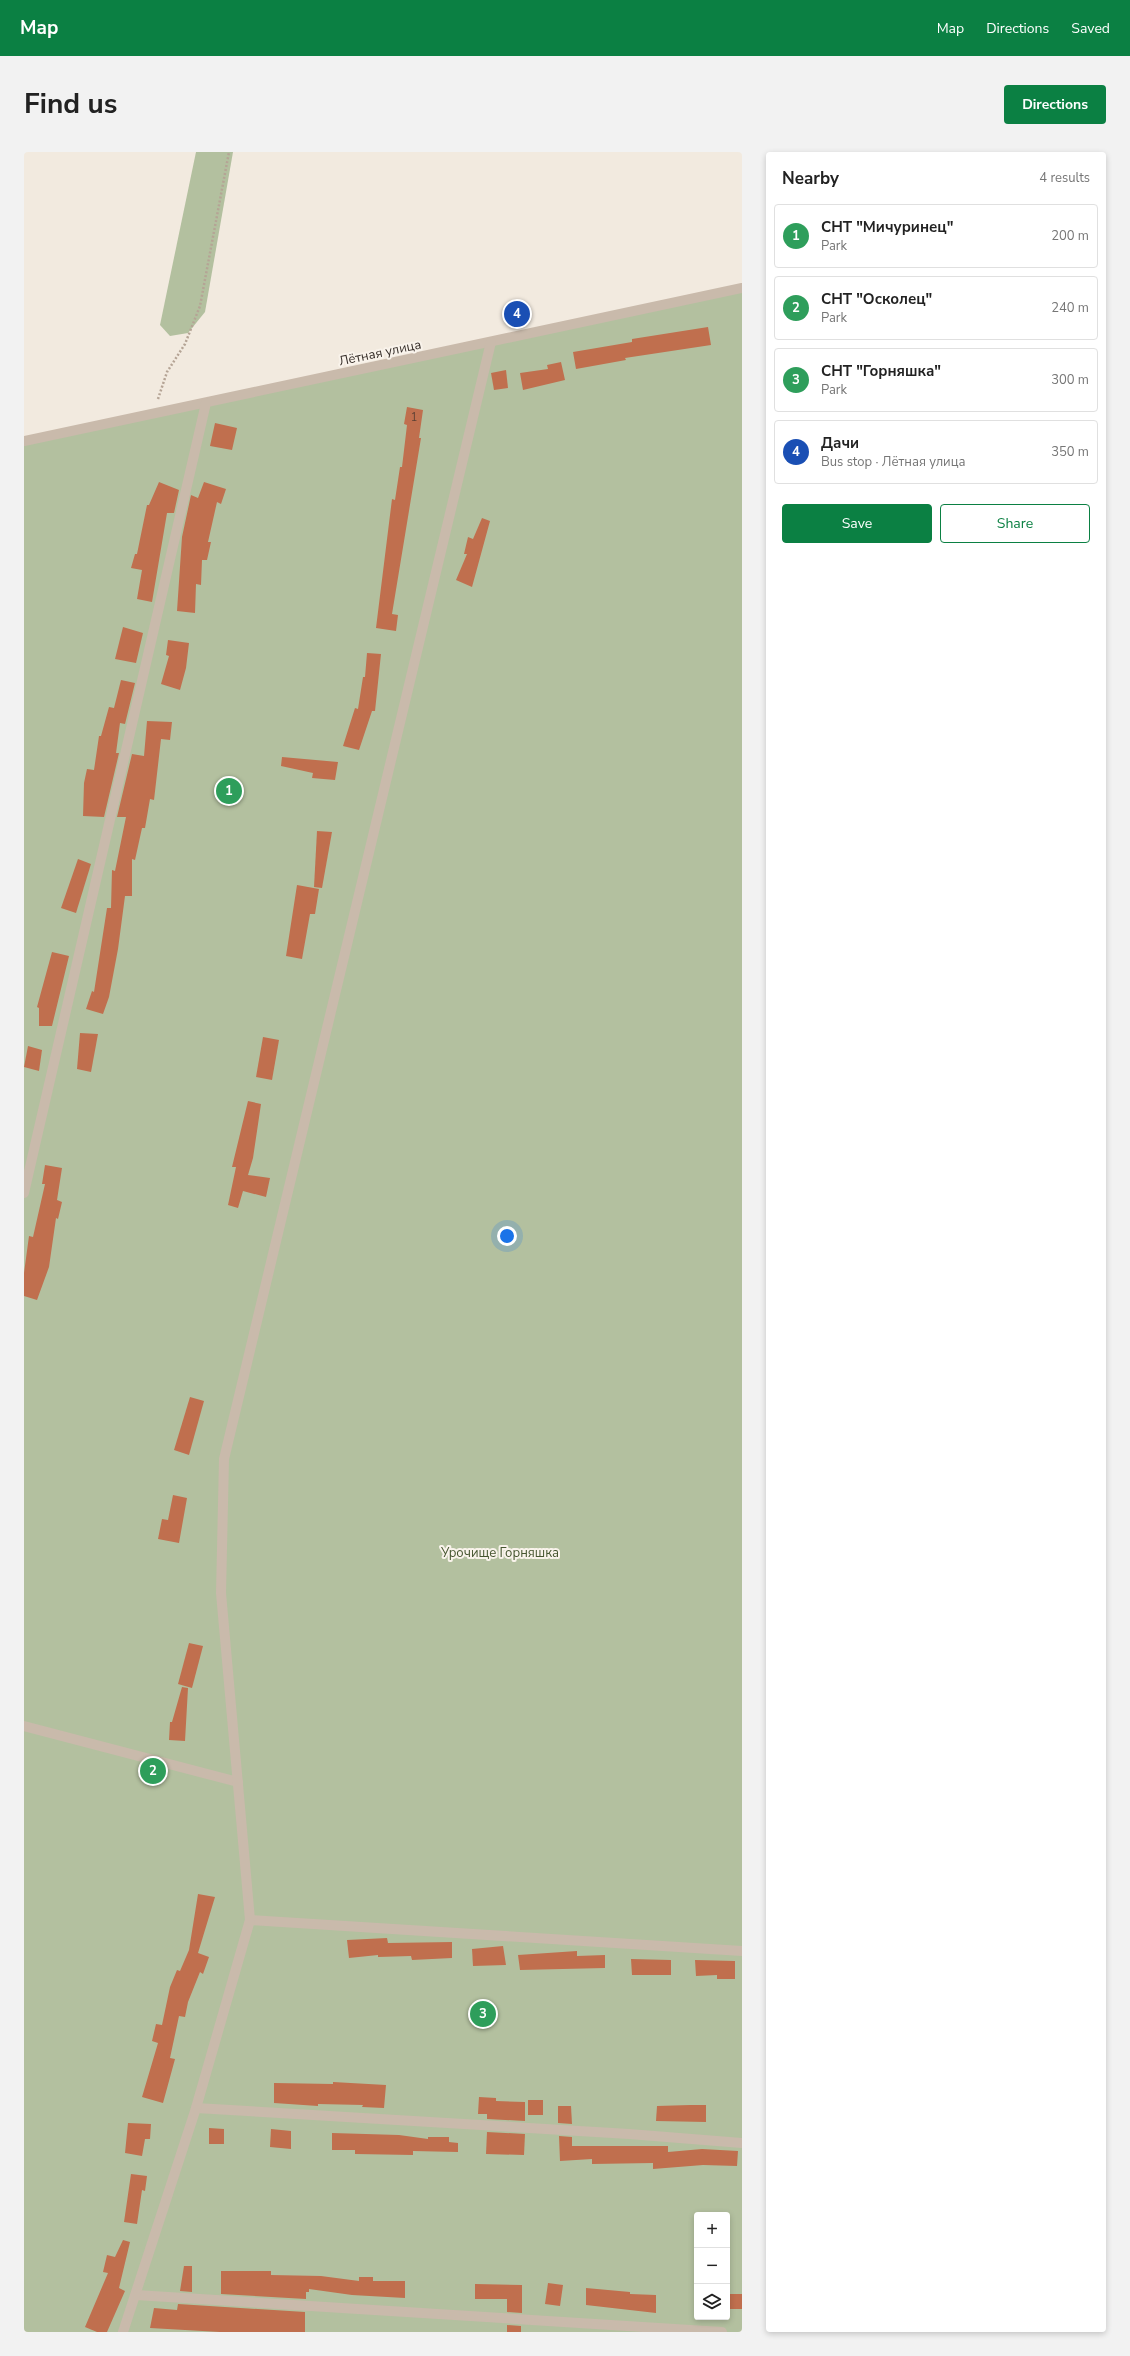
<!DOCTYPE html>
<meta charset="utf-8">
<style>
:root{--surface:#fff;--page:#f2f2f2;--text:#222;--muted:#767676;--line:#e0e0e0;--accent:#0b8043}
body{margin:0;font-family:"Nunito Sans",sans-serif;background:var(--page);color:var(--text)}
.controls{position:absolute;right:12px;bottom:12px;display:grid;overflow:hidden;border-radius:4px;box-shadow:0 2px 6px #0003}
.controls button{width:36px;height:36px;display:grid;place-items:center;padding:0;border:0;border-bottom:1px solid var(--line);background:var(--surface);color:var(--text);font:20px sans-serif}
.you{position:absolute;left:483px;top:1084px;width:14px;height:14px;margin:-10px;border:3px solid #fff;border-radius:50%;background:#1a73e8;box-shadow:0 0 0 6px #1a73e833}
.badge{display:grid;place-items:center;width:26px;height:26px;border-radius:50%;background:var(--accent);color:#fff;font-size:13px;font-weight:700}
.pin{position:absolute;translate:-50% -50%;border:2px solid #fff;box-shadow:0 1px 4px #0006}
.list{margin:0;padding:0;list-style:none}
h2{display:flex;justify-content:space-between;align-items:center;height:52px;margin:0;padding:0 16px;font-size:17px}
h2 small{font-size:13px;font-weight:400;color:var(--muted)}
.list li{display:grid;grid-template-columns:26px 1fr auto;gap:12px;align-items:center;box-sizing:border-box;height:64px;margin:0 8px 8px;padding:0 8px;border:1px solid var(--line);border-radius:4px}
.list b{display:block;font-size:15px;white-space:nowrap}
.list p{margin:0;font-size:13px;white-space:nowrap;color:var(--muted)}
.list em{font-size:13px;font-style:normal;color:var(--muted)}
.actions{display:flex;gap:8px;padding:12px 16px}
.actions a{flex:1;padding:9px 0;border:1px solid var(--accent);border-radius:4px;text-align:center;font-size:14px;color:var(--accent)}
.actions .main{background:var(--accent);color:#fff}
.icon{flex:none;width:22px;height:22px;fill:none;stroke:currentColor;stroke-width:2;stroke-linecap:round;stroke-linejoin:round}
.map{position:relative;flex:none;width:718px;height:2180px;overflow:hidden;border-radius:4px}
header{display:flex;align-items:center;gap:24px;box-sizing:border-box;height:56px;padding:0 20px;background:var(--accent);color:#fff}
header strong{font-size:19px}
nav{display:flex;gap:22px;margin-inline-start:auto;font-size:14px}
.intro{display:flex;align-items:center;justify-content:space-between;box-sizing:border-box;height:96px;padding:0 24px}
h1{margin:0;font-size:28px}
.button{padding:10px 18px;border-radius:4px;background:var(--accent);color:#fff;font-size:14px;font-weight:700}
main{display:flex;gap:24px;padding:0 24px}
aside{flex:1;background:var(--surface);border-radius:4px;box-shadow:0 2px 6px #0003}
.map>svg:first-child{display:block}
</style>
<header>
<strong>Map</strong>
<nav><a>Map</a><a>Directions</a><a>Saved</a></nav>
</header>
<div class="intro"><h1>Find us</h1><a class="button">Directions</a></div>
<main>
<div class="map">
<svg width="718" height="2180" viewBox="0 0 718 2180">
<rect width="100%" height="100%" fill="#f2eadf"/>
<g fill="#b3c09f" fill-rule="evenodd">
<path d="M172 0H209L181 160 164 181 146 184 136 173Z"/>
<path d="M718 135V2180H0V288ZM673 2063H703V2165H673Z"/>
</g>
<g fill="#c06f4e">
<path d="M684 175 687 193 601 206 602 208 552 217 549 200 608 190V187Z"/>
<path d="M537 210 541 228 499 238 496 221 524 217 523 213Z"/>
<path d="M482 218 484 236 470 238 467 221Z"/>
<path d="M383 255 399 258 395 286H397L368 462 374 463 372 479 352 476 368 347 371 348 376 315H378L383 273 380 272Z"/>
<path d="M191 271 213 276 208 298 186 294Z"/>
<path d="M135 330 155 338 150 361H143L128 450 113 447 118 418 107 416 111 402H113L123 353H125Z"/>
<path d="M180 330 202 337 197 352 193 350 184 390H187L183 408H178L177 433 172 432 171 461 153 459 158 385 167 343 174 346Z"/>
<path d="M458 366 466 369 448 435 432 428 443 402H440L444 385 449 387Z"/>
<path d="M99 475 119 481 112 511 91 507Z"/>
<path d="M144 488 165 491 162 516 156 538 137 532 145 504 142 503Z"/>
<path d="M343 501 357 502 351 559H348L335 598 319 594 331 556 334 557 339 525H341Z"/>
<path d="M97 528 111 531 101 572 96 571 92 601H95L80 665 59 664 60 631 63 617 70 618 75 584H77L85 555 90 556Z"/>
<path d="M123 569 148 570 146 588 137 587 130 648 126 647 121 676H118L111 708 108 707V744H101L94 797 85 845 79 862 62 857 68 839 70 840 83 756H87L88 718 91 719 102 665H93L108 602 120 604Z"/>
<path d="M258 605 314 610 311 628 288 626 289 621 257 614Z"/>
<path d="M293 679 308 680 298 736 290 735Z"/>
<path d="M54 707 67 712 52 761 37 756Z"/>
<path d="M273 733 295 737 291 762H286L278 807 262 804Z"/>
<path d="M28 800 45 804 28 874H15V856L13 855Z"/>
<path d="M56 881 74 882 67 920 53 917Z"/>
<path d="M239 885 255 888 248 928 232 925Z"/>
<path d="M4 894 18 898 15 919 0 915Z"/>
<path d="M224 949 237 952 229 1006 224 1023 246 1026 242 1045 219 1039 214 1056 204 1053 212 1015H208Z"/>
<path d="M21 1013 38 1016 33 1048 38 1050 34 1067 32 1066 25 1115 13 1148 0 1144V1121L5 1084 9 1085 21 1032H18Z"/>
<path d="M166 1245 180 1249 165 1303 150 1298Z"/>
<path d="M149 1343 163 1346 155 1391 134 1387 138 1367 144 1368Z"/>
<path d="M165 1491 179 1494 168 1536 154 1532Z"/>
<path d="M158 1535 164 1536 161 1589 145 1588 146 1570H148Z"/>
<path d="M174 1742 191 1745 174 1801 185 1805 179 1822 176 1820 164 1850 161 1865 155 1864 146 1906 151 1907 139 1951 118 1945 134 1891 128 1889 132 1872 138 1873 146 1835 153 1818 156 1819 165 1798Z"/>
<path d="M363 1786 364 1791 428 1790V1806L388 1808 387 1804 354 1805V1803L325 1806 323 1788Z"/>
<path d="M479 1794 482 1813 449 1814 448 1797Z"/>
<path d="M553 1799V1804L581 1803V1816L496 1818 494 1803Z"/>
<path d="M607 1807 647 1808V1823H608Z"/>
<path d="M671 1808 711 1809V1827H693V1823L672 1824Z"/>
<path d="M309 1930 362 1933 360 1956 338 1955 339 1953 294 1952V1954L250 1951V1931L309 1932Z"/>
<path d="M455 1945 472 1946V1949L501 1950V1969L463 1967V1962H454Z"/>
<rect x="504" y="1948" width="15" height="15"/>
<path d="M666 1953H682V1970L632 1969 633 1954Z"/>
<path d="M534 1954H547L548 1972 534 1971Z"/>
<path d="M104 1971 127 1972 126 1987H121L118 2004 101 2001Z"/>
<path d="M185 1976 200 1977V1992H185Z"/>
<path d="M247 1977 267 1979V1997L246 1995Z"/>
<path d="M463 1980 501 1982 500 2003 462 2002Z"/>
<path d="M308 1981 375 1983 404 1987V1985H425V1990L434 1991V2000L389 1999V2003L331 2002V1998H308Z"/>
<path d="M535 1984 548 1985V1994H644V2000L678 1997 714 1999 713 2014 679 2013 629 2017V2011L568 2012V2007L536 2009Z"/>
<path d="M107 2022 123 2024 121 2039 118 2038 113 2072 100 2070Z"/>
<path d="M99 2088 106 2090 95 2136 101 2139 83 2180H73L61 2175 84 2121 79 2120 83 2103 91 2105Z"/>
<path d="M160 2114H168V2140L156 2139Z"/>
<path d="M197 2119H247V2123L297 2124 335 2129V2125H349V2129H381V2146L328 2143 285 2137V2140H282V2147L197 2142Z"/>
<path d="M524 2131 539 2133 536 2154 521 2152Z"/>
<path d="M451 2132 498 2133V2161L483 2160V2147H451Z"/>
<path d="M562 2136 606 2140V2142L632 2143V2161L562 2153Z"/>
<rect x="703" y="2142" width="15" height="15"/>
<path d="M154 2152 281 2160V2180H196L126 2176 130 2156 153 2158Z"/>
<path d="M483 2173 497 2174V2180H483Z"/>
</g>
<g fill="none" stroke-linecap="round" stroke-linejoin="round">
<path stroke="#b5a495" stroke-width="2.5" stroke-dasharray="2 2" stroke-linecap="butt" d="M134 247 143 220 161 192 176 154 205 0"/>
<g stroke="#c9baab" stroke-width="10">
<path d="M0 289 718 136"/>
<path d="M0 1041 182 251"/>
<path d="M0 1574 214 1630"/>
<path d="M226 1768 718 1799"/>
<path d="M172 1956 605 1982 718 1991"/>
<path d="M112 2143 698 2180"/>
<path d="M99 2180 172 1956 226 1768 197 1441 200 1307 467 190"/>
</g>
</g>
<g text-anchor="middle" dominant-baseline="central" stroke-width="4" stroke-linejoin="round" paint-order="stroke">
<g font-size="11" fill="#593f33">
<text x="390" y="265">1</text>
</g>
<g font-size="13" fill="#372f2a" stroke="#f9f3eb">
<text transform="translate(356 201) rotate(-12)">Лётная улица</text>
</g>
<g font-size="13" fill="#45552f" stroke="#f9f3eb">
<text x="476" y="1401">Урочище Горняшка</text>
</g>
</g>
</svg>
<div class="controls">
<button>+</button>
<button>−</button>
<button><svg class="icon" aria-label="layers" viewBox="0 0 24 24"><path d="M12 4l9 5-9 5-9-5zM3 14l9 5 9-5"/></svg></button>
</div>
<div class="you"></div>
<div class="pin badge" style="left:205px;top:639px;background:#2e9e5b">1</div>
<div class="pin badge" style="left:129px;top:1619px;background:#2e9e5b">2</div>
<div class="pin badge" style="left:459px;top:1862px;background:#2e9e5b">3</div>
<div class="pin badge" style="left:493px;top:162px;background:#1a4fb4">4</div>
</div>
<aside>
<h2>Nearby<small>4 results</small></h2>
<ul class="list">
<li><span class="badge" style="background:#2e9e5b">1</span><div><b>СНТ &quot;Мичуринец&quot;</b><p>Park</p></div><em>200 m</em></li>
<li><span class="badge" style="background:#2e9e5b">2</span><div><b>СНТ &quot;Осколец&quot;</b><p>Park</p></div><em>240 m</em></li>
<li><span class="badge" style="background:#2e9e5b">3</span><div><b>СНТ &quot;Горняшка&quot;</b><p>Park</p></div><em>300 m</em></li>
<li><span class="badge" style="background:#1a4fb4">4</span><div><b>Дачи</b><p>Bus stop · Лётная улица</p></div><em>350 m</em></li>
</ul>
<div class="actions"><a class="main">Save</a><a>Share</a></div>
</aside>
</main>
